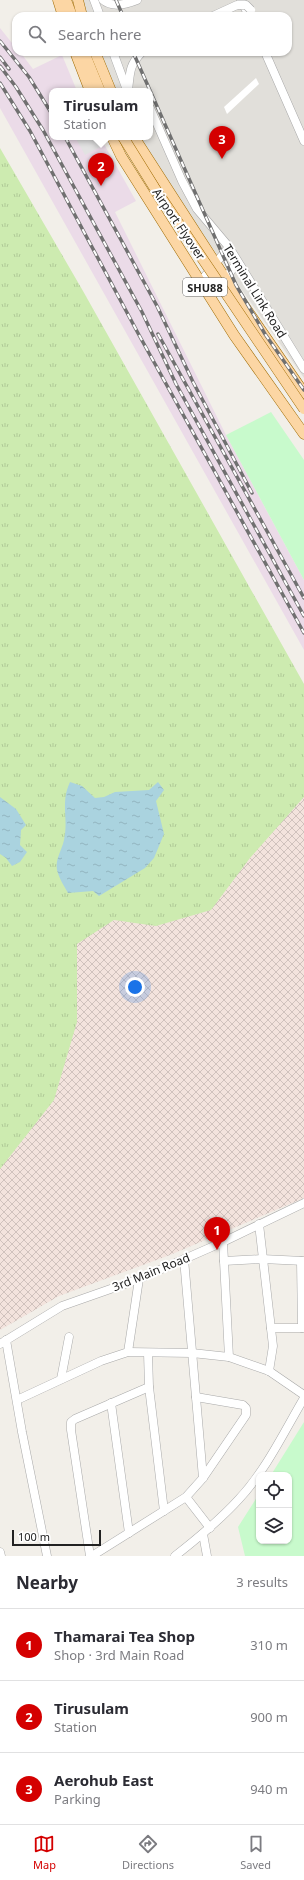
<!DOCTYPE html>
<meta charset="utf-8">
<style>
:root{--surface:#fff;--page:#f2f2f3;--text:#2b2b33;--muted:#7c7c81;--line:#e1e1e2;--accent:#d40000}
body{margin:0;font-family:"Noto Sans",sans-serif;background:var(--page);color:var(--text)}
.controls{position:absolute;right:12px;bottom:12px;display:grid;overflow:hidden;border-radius:8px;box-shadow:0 1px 3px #0004}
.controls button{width:36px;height:36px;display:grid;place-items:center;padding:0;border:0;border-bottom:1px solid var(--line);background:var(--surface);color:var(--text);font:20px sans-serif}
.scale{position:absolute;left:12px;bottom:10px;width:89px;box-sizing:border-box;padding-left:4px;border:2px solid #222;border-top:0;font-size:11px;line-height:14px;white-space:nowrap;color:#222;-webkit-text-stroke:3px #fff;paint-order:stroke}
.you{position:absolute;left:135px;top:987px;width:14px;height:14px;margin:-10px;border:3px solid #fff;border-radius:50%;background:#1a73e8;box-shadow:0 0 0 6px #1a73e833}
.badge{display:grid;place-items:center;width:26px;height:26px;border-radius:50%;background:var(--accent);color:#fff;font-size:13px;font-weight:700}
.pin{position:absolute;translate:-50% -33px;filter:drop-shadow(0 1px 2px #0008)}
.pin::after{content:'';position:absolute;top:21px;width:14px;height:12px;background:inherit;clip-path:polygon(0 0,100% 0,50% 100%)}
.popup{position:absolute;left:49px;top:88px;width:104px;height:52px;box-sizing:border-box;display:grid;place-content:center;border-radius:8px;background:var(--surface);filter:drop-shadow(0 1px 3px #0005);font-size:13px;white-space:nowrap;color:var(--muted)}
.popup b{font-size:15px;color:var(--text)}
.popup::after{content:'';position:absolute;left:50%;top:100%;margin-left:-8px;border:8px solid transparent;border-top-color:var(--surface)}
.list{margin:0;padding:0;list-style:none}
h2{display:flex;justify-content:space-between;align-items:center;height:52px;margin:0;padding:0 16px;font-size:17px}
h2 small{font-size:13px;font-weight:400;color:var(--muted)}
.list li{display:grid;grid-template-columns:26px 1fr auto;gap:12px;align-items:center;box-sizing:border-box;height:72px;padding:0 16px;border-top:1px solid var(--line)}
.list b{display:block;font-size:15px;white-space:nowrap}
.list p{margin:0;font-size:13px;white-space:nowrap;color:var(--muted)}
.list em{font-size:13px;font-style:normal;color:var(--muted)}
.icon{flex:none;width:22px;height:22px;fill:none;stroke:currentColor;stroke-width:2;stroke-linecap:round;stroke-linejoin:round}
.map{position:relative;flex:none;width:304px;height:1556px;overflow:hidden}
.search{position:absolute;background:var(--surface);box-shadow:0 1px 3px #0004;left:12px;right:12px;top:12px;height:44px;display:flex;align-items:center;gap:10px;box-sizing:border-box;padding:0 14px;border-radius:12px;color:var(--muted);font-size:15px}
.sheet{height:268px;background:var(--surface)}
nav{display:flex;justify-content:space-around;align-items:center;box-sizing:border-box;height:56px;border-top:1px solid var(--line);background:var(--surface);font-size:11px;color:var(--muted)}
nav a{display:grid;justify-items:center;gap:2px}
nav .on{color:var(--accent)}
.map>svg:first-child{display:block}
</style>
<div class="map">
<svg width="304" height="1556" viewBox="0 0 304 1556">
<defs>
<pattern id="military-cross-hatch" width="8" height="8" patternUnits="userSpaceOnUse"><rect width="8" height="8" fill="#f3e3dd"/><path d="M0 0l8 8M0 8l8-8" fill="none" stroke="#d0c2bd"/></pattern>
<pattern id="grass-tufts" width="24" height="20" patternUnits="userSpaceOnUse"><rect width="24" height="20" fill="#cdebb0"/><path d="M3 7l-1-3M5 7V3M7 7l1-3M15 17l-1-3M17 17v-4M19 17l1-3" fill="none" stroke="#b0c997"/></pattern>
<pattern id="water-ripples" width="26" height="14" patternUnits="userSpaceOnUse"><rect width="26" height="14" fill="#aad3df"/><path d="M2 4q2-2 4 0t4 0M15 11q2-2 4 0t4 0" fill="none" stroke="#92b5bf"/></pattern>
</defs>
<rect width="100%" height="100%" fill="#f2efe9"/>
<path fill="url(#military-cross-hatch)" d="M0 559 304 708V1198L170 1255 59 1296 0 1330Z"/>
<path fill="#e1dfda" d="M81 0H304V378L146 154 137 137H150V91H115L99 52H288V16H86Z"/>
<path fill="#ebdbe8" d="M0 28 16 48V52H20L33 69 62 55 77 91H52V137H100L136 201 115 212 226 435 304 580V650L0 108Z"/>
<path fill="url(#grass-tufts)" d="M0 148 83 291 304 684V797L250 858 211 910 156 926 114 920 77 944V1022L54 1100 0 1169Z"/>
<g fill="#c8facc">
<path d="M271 412 304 460V580L226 435Z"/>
<path d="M304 1422V1556H245L238 1527 259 1494V1541H289V1475H271Z"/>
</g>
<path fill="#e2e2e2" d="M75 137H100L104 145 85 155Z"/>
<g fill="url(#water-ripples)">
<path d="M70 782 82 786 95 798 104 797 115 792 149 790 158 782 164 790 156 801 164 834 154 858 145 868 99 896 93 891 68 893C64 886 59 878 57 870 55 859 62 850 64 840 69 819 60 803 70 782Z"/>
<path d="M0 797 16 809 26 825 21 830 20 845 27 852 20 862 12 866 6 858 0 854Z"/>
</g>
<path fill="#fff" d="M256 78 259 84 227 114 224 107Z"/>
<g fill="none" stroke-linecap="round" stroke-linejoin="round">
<g stroke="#a9a9a9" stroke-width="9">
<g id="minor">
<path d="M94 0 100 16"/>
<path d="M103 0C112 8 127 4 137 0"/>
<path d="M241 0 249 16"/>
<path d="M113 52 127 90"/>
<path d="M265 52 304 141"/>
<path d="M128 91C130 73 129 65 142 52"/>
<path d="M150 108 182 181 197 209 229 247 304 369"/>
<path d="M201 281 229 247"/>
<path d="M211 297 237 263"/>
<path d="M259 1224 273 1346 269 1371"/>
<path d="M223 1242 229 1357"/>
<path d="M184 1259 203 1478"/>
<path d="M224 1261 262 1259 304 1261"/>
<path d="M301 1261 302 1328"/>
<path d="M271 1328H304"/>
<path d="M6 1340 22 1432 47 1556"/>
<path d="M0 1344 62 1306 139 1279 223 1242 304 1203"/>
<path d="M128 1352 139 1279"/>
<path d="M148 1353 149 1387 164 1511"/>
<path d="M61 1379 69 1337"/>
<path d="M17 1400 101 1361 128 1352 192 1353 229 1357 269 1371 304 1395"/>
<path d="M111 1403 129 1533"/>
<path d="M186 1497 210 1528"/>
<path d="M203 1534 207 1556"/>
<path d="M0 1552 1 1556"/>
<path d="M90 1556 71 1430V1422L75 1419 149 1387"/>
<path d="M92 1556 186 1497 203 1478 246 1415V1408L243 1405 196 1397"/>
<path d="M175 1556C198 1538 220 1520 239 1499 266 1470 284 1432 304 1398"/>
</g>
</g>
<g stroke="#a06b00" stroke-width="11">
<g id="major">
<path d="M58 0 63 16"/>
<path d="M66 0 72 16"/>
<path d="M78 0 82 16"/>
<path d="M75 52 90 91"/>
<path d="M84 52 100 91"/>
<path d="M95 52 111 91"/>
<path d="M112 137 121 156 234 335 304 434"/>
<path d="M134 137 225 278 304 393"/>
</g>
</g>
<use href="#minor" stroke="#fff" stroke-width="8"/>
<use href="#major" stroke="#fcd6a4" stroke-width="10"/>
<g stroke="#707070" stroke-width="3.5">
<g id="rail">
<path d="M116 0 123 16"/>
<path d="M0 41 29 77 52 114"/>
<path d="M133 52 236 285 265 334 304 390"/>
<path d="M0 57 9 69"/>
<path d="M0 66 16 87 43 130 142 312 176 384 304 616"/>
<path d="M0 83 30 131 139 335 304 633"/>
<path d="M65 137 157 306 193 382 252 493"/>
<path d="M158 334 304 598"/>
</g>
</g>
<use href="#rail" stroke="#fff" stroke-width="2" stroke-dasharray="6" stroke-linecap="butt"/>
<g stroke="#a9a9a9" stroke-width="9" stroke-linecap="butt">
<path id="minor-bridge" d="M213 16 237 5H246L251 10"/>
</g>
<g stroke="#a06b00" stroke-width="11" stroke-linecap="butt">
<path id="major-bridge" d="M123 137 154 187 304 409"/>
</g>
<use href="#minor-bridge" stroke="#fff" stroke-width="8"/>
<use href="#major-bridge" stroke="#fcd6a4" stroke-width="10"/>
</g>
<g text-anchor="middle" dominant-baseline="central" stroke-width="4" stroke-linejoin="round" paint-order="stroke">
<rect fill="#fff" stroke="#646464" stroke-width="1" x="183" y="278" width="44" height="18" rx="3"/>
<g font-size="11" font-weight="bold" fill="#222">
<text x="205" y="287">SHU88</text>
</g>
<g font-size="12" fill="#222" stroke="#fff">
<text transform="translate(179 224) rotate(56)">Airport Flyover</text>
<text transform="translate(255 291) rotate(58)">Terminal Link Road</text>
<text transform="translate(151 1272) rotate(-22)">3rd Main Road</text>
</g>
</g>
</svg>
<div class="controls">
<button><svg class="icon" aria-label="locate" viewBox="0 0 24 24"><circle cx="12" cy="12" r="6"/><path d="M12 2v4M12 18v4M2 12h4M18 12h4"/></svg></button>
<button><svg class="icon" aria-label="layers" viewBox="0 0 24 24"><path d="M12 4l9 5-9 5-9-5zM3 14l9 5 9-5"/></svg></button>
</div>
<div class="scale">100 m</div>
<div class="you"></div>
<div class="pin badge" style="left:217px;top:1250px">1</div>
<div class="pin badge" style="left:101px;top:186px">2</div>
<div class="popup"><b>Tirusulam</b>Station</div>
<div class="pin badge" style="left:222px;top:159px">3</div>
<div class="search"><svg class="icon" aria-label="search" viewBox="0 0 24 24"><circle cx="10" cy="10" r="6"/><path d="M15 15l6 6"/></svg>Search here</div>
</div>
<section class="sheet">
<h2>Nearby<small>3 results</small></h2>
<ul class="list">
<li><span class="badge">1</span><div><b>Thamarai Tea Shop</b><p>Shop · 3rd Main Road</p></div><em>310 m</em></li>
<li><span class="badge">2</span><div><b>Tirusulam</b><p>Station</p></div><em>900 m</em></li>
<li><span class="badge">3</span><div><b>Aerohub East</b><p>Parking</p></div><em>940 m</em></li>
</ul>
</section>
<nav>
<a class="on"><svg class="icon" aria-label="map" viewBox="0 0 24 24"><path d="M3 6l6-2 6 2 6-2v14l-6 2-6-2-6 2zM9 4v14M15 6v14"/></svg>Map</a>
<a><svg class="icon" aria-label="directions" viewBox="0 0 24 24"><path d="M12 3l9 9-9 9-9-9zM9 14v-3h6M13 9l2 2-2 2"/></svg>Directions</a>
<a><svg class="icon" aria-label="saved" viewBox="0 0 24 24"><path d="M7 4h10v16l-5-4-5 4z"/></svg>Saved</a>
</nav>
